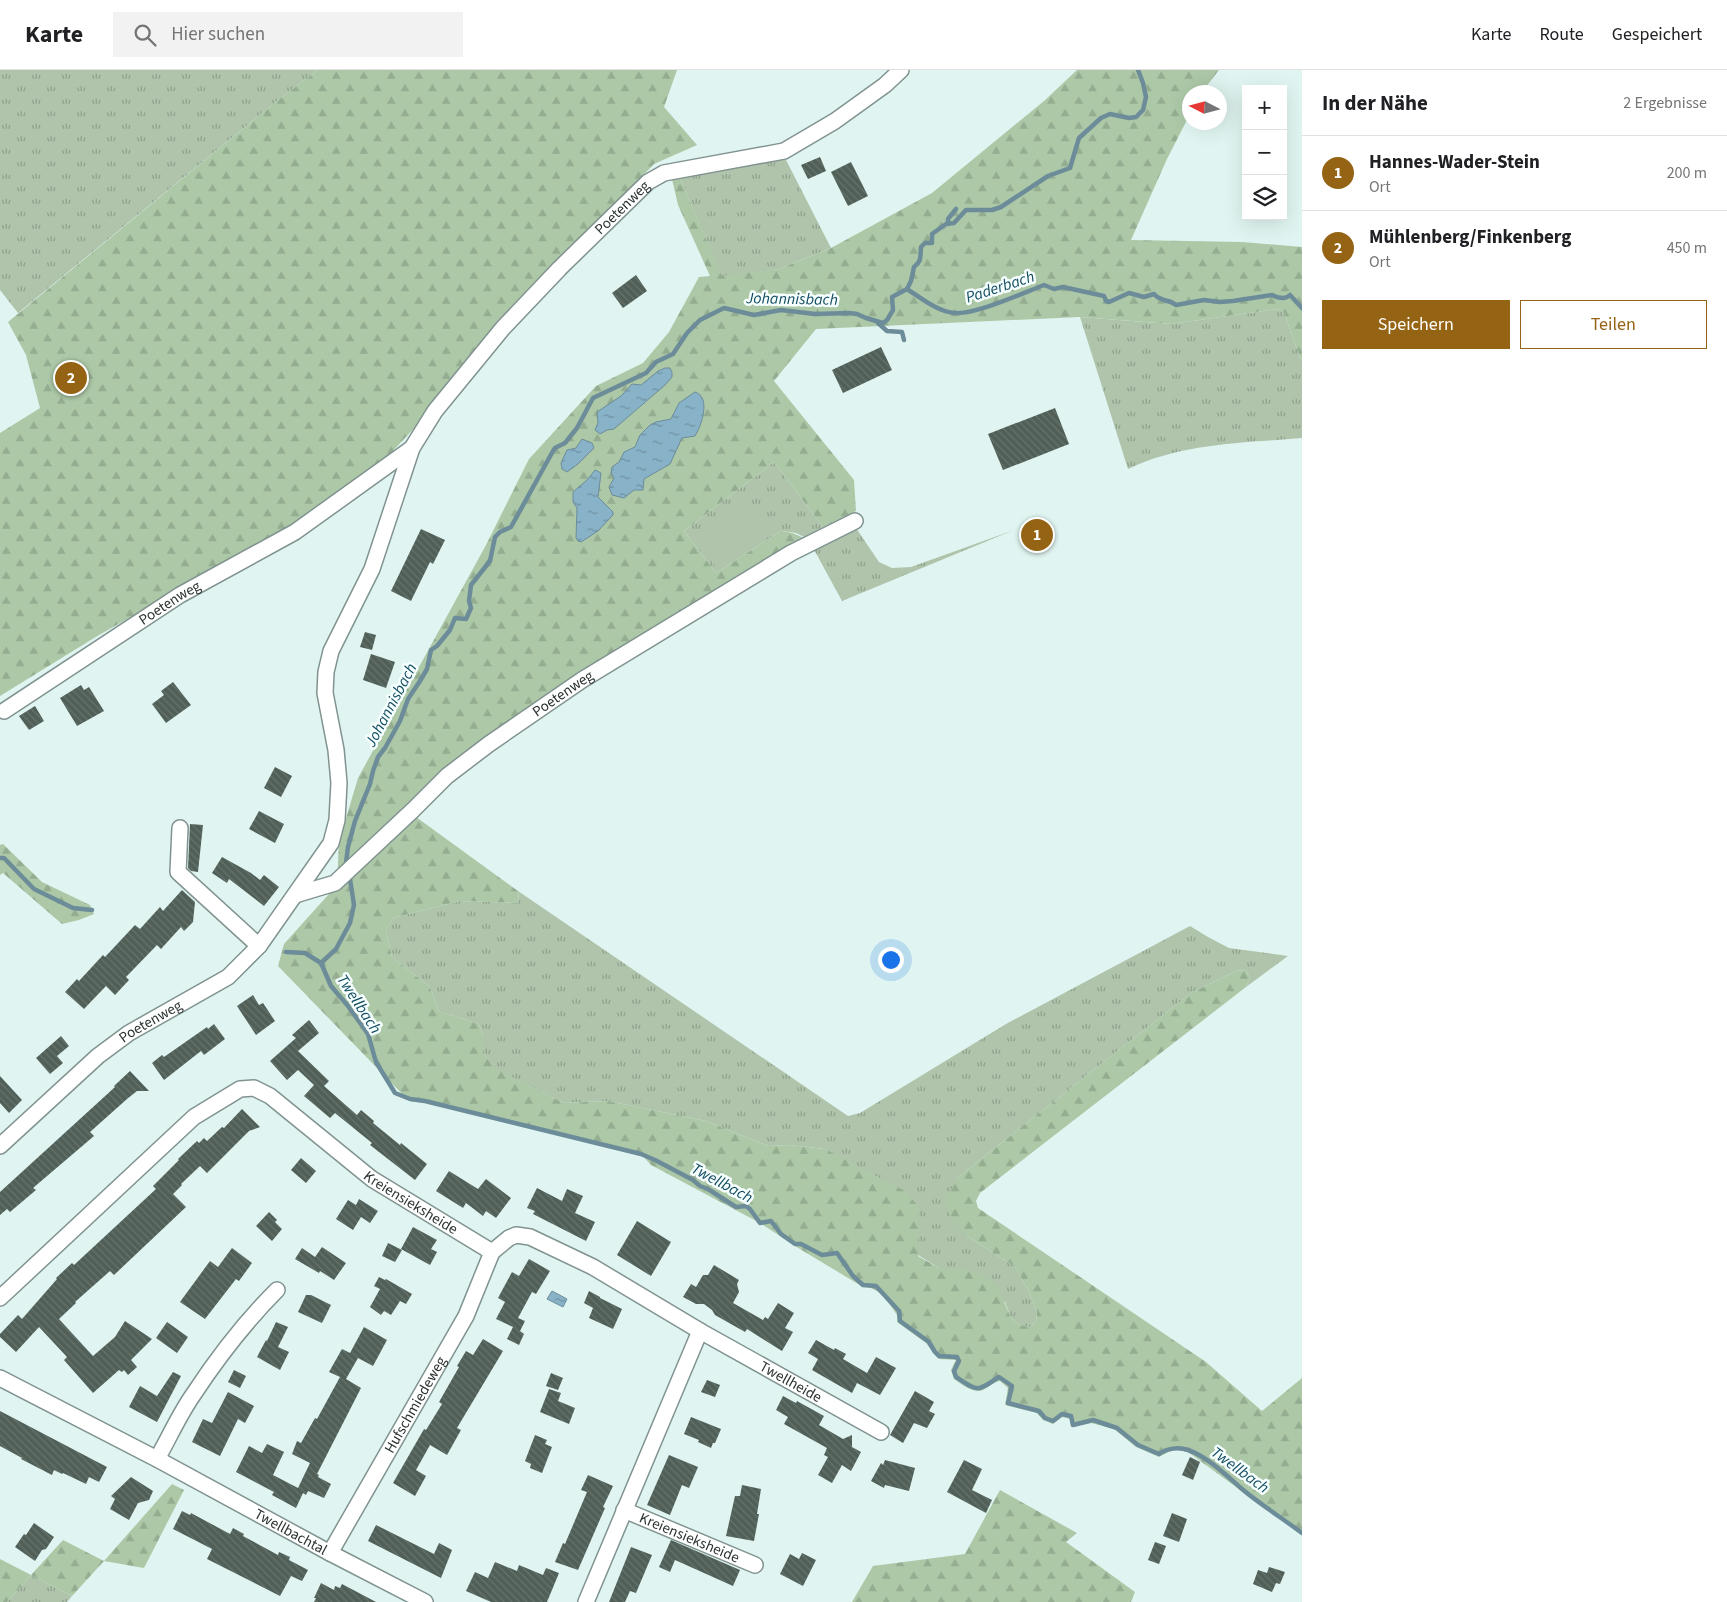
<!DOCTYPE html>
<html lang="de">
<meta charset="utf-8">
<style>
:root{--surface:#fff;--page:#f2f2f2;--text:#202124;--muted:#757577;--line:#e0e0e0;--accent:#946414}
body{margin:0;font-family:"Source Sans 3",sans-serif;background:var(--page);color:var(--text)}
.controls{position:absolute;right:15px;top:15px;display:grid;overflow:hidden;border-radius:0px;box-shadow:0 5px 20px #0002}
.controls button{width:45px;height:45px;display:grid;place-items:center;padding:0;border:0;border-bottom:1px solid var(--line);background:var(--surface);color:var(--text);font:25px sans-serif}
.compass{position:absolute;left:1182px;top:15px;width:45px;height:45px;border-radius:50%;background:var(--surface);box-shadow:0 5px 20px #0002;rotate:276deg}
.you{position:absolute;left:890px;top:889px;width:18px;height:18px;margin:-12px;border:4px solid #fff;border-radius:50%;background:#1a73e8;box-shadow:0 0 0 8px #1a73e833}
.badge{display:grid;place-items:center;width:32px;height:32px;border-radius:50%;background:var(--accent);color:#fff;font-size:16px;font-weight:700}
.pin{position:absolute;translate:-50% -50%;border:2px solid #fff;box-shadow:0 1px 5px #0006}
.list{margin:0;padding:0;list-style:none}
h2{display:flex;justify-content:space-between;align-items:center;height:65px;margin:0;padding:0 20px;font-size:21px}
h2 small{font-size:16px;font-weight:400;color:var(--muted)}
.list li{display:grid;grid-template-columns:32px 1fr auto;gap:15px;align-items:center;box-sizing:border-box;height:75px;padding:0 20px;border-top:1px solid var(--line)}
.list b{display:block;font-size:19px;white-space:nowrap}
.list p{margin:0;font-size:16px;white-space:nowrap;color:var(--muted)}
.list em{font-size:16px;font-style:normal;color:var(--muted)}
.actions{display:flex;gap:10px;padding:15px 20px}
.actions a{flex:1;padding:11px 0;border:1px solid var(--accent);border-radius:0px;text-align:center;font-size:18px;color:var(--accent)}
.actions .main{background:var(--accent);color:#fff}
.icon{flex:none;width:28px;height:28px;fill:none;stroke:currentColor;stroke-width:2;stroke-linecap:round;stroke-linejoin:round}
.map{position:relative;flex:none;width:1302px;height:1532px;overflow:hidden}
header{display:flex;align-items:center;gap:30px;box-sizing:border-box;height:70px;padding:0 25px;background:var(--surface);border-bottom:1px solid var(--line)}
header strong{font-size:24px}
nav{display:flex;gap:28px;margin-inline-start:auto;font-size:18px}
.search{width:350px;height:45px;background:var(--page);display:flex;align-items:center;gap:12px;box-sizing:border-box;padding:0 18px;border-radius:0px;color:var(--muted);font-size:19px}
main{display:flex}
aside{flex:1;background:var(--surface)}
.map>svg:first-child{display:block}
</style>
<header>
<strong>Karte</strong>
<div class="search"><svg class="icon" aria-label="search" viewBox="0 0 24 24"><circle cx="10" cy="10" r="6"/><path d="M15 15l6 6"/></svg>Hier suchen</div>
<nav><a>Karte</a><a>Route</a><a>Gespeichert</a></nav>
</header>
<main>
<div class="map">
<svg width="1302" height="1532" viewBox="0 0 1302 1532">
<defs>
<pattern id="grass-tufts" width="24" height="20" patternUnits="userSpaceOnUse" patternTransform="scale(1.25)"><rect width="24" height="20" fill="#b0c4ac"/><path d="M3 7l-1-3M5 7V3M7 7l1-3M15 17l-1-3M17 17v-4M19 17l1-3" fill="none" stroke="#8fa08d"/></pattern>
<pattern id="forest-firs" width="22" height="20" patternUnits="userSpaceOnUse" patternTransform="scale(1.25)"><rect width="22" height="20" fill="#acc8a7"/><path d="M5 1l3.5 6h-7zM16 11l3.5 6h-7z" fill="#94ac90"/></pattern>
<pattern id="water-ripples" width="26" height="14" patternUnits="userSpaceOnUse" patternTransform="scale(1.25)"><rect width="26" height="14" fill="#88b2c7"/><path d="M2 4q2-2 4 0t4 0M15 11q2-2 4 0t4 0" fill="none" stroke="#6f91a2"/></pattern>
<pattern id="building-back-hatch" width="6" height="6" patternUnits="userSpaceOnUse" patternTransform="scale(1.25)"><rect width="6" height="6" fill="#505f57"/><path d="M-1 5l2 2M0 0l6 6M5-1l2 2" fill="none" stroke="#66736c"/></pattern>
</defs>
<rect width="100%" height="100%" fill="#e0f5f1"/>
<g fill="url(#grass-tufts)">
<path d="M0 0H318L278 30 18 243 0 220Z"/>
<path d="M785 88 831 178 779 199 722 207 680 108Z"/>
<path d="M1278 239 1284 243 1300 288 1302 290V368C1243 373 1182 373 1128 399L1080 247 1171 254Z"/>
<path d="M774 392 823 457 804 467 796 463 781 461 716 503 684 461Z"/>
<path d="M854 455 879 492 892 498 911 497 1014 460 842 531 812 476Z"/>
<path d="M518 821 848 1046 860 1043 1006 954 1190 856 1208 867 1229 878 1288 886 1246 917 1250 908 1246 901 1238 900 1191 923 957 1108 967 1166 1015 1197 1028 1220 1037 1242 1036 1251 1030 1257 1020 1255 1011 1248 1005 1232 960 1198H939L918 1185 825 1079 790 1075 768 1076 706 1051 608 1031 564 1033 495 999 483 983V966L479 954 439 941 430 917 392 887 386 860 393 848 460 831 519 833Z"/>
<path d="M31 1505 72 1526 67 1532H7Z"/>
</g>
<g fill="url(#forest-firs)">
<path d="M318 0H677L664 37 697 75 654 94 507 245 420 352 390 384 289 458 99 565 0 626V363L40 338 26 285 8 252 278 30Z"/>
<path d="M1077 0H1219L1202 22H1190L1189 46 1167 89 1131 170 1242 172 1302 177V290L1300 288 1284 243 1278 239 1171 254 1080 247 816 259 774 311 854 410 856 441 823 457 774 392 684 461 716 503 781 461C795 463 802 465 812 476L586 614 454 707 416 747 518 821 519 833 460 831 393 848 386 860 392 887 430 917 439 941 479 954 483 966V983L496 999 564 1033 608 1031 706 1051 768 1076 790 1075 825 1079 905 1121 919 1137 918 1186 939 1198H960L983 1205 998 1217 1011 1248 1020 1255 1030 1257 1036 1251 1037 1242 1028 1220 1015 1197 967 1166 950 1148 945 1130 957 1108 1191 923 1238 900 1246 901 1250 908 1246 917 980 1123 976 1131 978 1138 1206 1292 1262 1341 1302 1308V1465L1188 1382 1174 1379 1159 1387 1136 1377 1114 1359 1091 1353 1071 1357 1070 1349 1062 1347 1053 1354 1043 1350 1037 1343 1005 1335 1008 1318 1000 1311C994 1312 991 1315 986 1318 975 1326 963 1315 954 1309L951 1300 956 1290 939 1289 935 1285 926 1273 897 1252V1245C889 1233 879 1216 863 1217L795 1176 760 1153 651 1095 641 1084 426 1033 409 1031 278 896 284 874 337 815 339 772 358 708 486 475 529 389 596 316 643 293 669 262 699 207 710 206 678 135 672 109 680 108 722 206 779 199 831 178 932 123 1044 31Z"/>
<path d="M3 774 42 812 90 835 94 844 79 850 62 854 3 803 0 805V775Z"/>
<path d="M172 1414 184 1420 144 1498 104 1491 72 1526 31 1505 7 1532H0V1489L31 1505 63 1470 104 1491Z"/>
<path d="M1000 1420 1077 1463 1066 1472 1135 1522 1131 1532H852L873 1496 965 1484Z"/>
</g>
<path fill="#b0c4ac" d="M744 429 768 464 717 499 693 464Z"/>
<g fill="url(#water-ripples)" stroke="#6c8c9a">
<path d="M665 298H670L672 302V307L665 315 614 359 607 360 600 364 595 360 598 353 597 342 621 326 632 314 641 315 658 301Z"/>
<path d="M695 322C711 327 702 355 695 366L682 368 670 394 644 409 643 420H634L624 428 612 425 609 417 614 408 611 403 612 397 619 392 624 382 635 377 640 365 650 355 656 352 671 349 679 333Z"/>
<path d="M582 369 592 373 594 378 578 394 567 402 562 399 561 393 567 380 576 378Z"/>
<path d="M595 400 601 403 598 427 613 442V445L598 461 581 472 578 471 576 468 577 438 573 432V422L588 409Z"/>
<path d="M552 1221 567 1229 563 1237 547 1229Z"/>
</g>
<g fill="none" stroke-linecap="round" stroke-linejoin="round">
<g stroke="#6c8c9a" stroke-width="4.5">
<path d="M948 154V149L956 139"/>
<path d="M907 219C921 228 938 242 955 243 975 245 1023 223 1044 215L1054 219 1063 217 1104 226 1106 231 1109 232 1129 223 1144 227 1154 224C1162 233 1168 228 1176 235L1204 230 1220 232 1233 231 1272 225C1278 228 1285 230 1290 225L1302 238"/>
<path d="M878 253 887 261 902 262 904 270"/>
<path d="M0 788H4L34 819 73 838 92 840"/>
<path d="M346 793 348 777 355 751 370 714 373 701 378 687 385 678 400 651 408 629 420 611 427 599 431 580 437 576 450 560 455 548 466 549 471 538 469 531 471 515 490 491 495 467 500 462 511 457 553 381 555 378 565 373 577 358 593 328 646 303 656 292 673 284 687 263 700 250 724 238 754 245 781 240 815 244 849 243 857 244 866 248 883 253 887 250 893 240 892 227 907 219 911 211 914 197C922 191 920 187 921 177L925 173H932V164L946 154 954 153 966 140H992L1001 137 1048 106 1070 98 1079 68 1101 48 1110 44 1129 48 1136 47 1143 40 1146 27 1143 13 1138 0"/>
<path d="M286 882 305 883 321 893 331 916 348 936 368 964 376 992 395 1023 410 1029 425 1031 641 1084 655 1090 693 1110 700 1116 708 1119 736 1137 746 1136 750 1139 760 1153 771 1151 781 1164 795 1174H801L822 1185 837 1183 853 1206 863 1215 876 1216 899 1241 900 1251 929 1272 935 1282 939 1286 957 1287 959 1291 954 1301 956 1307C979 1322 976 1322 999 1307L1012 1316 1008 1333 1039 1341 1045 1348 1053 1351 1062 1344 1071 1346 1073 1355 1093 1350 1117 1358 1138 1375 1159 1384C1167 1378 1179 1377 1188 1380 1208 1387 1227 1406 1242 1419 1261 1435 1282 1448 1302 1463"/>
<path d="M321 893 336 879 350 853 354 835 350 809"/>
</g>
</g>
<g fill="url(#building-back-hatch)">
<path d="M820 87 826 101 808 109 801 95Z"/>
<path d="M851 92 868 126 848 136 831 102Z"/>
<path d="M636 205 647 221 623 238 612 223Z"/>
<path d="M881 277 892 300 843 323 832 300Z"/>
<path d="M1055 338 1069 374 1003 400 988 364Z"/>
<path d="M421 459 445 470 433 494 430 492 411 531 391 521Z"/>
<path d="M365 562 376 565 372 580 360 577Z"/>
<path d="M371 584 395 592 386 618 363 610Z"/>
<path d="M173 612 191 635 166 653 152 634 164 625 161 621Z"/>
<path d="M81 615 84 620 89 617 104 641 77 656 60 628Z"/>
<path d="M35 636 44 651 29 660 19 646Z"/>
<path d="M275 697 292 706 281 727 264 718Z"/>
<path d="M259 741 284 754 275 773 249 759Z"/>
<path d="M190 754 203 755 198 802 191 801 188 798Z"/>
<path d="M222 787 251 803 260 810 264 805 279 817 264 836 229 809 227 813 212 803Z"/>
<path d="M182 820 195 832 193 852 184 861 181 857 161 879 157 875 126 907 129 910 115 925 106 916 84 939 65 922 77 909 79 911 103 885 105 887 135 855 140 859 160 837 163 841Z"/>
<path d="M253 925 259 935 263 933 275 951 256 965 237 936Z"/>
<path d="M309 950 319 963 298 981 329 1011 324 1016 357 1045 361 1040 374 1051 373 1053 400 1075 401 1073 427 1094 415 1110 370 1075 372 1073 335 1043 330 1048 304 1026 314 1015 298 1000 287 1010 270 991 296 968 292 965Z"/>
<path d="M214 954 225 969 204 985 201 981 164 1010 152 993 162 985 164 987 207 957 208 959Z"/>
<path d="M61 966 69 976 57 986 63 993 50 1004 36 988Z"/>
<path d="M130 1001 149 1021H137L127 1029 90 1062 94 1066 33 1118 36 1120 10 1142 7 1139 0 1145V1122L115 1017 114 1016Z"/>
<path d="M0 1006 22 1030 9 1043 0 1033Z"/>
<path d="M242 1039 260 1057 249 1061 207 1103 200 1096 181 1114 182 1115 173 1124 186 1137 114 1205 110 1201 75 1232 76 1233 59 1249 93 1286 115 1267 125 1251 152 1269 131 1290 137 1297 128 1305 124 1300 122 1302 119 1300 93 1323 64 1290 67 1287 39 1257 16 1282 0 1267V1264L18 1245 22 1249 57 1209 56 1208 72 1193 74 1195 156 1119 153 1116 179 1090 178 1089 197 1071 199 1073 204 1068 207 1071 222 1057 224 1058Z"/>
<path d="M301 1088 316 1101 306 1113 291 1100Z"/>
<path d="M449 1101 478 1119 486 1109 511 1128 496 1148 486 1141 483 1146 466 1133 463 1138 436 1121Z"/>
<path d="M537 1118 562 1131 567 1119 583 1126 575 1143 595 1152 586 1171 533 1144 535 1141 527 1138Z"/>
<path d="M359 1129 378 1141 370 1153 361 1147 353 1160 336 1149 348 1130 356 1135Z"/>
<path d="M269 1142 277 1150 275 1152 282 1159 272 1171 256 1156Z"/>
<path d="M637 1151 671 1172 651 1206 617 1185Z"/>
<path d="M413 1157 437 1170 431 1179 437 1182 430 1195 401 1179Z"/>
<path d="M388 1173 402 1180 395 1192 382 1186Z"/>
<path d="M322 1177 346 1193 334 1210 320 1201 319 1203 295 1189 302 1178 315 1187Z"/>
<path d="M232 1178 252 1193 239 1211 236 1209 205 1249 180 1232 210 1191 218 1197Z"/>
<path d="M529 1189 550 1201 536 1224 532 1222 518 1248 525 1251 520 1261 524 1264 519 1275 507 1269 513 1257 496 1249 505 1232 498 1228 512 1202 519 1206Z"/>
<path d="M714 1195 739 1210 737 1214 739 1222 733 1233 763 1250 765 1247 768 1249 778 1233 794 1243 785 1258 793 1262 782 1281 747 1259 745 1262 715 1245 712 1240 704 1234H696L683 1227 691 1214 696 1217 703 1205H708Z"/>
<path d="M379 1207 385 1210 386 1209 412 1224 406 1234 400 1231 391 1245 384 1241 381 1245 370 1237 380 1219 374 1216Z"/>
<path d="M589 1221 600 1227V1228L622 1239 613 1259 589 1248 593 1238 584 1233Z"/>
<path d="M306 1225H311L331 1235 322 1253 298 1242Z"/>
<path d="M167 1252 188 1267 177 1283 156 1268Z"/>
<path d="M276 1252 288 1257 278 1277 289 1282 280 1300 257 1287 266 1270 267 1271Z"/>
<path d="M364 1257 387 1270 373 1296 358 1288 346 1309 361 1318 317 1404 319 1405 318 1407 331 1414 324 1428 308 1421 306 1425 303 1423 296 1438 272 1425 274 1422 236 1402 249 1376 262 1383 267 1374 284 1382 273 1405 298 1418 310 1393 292 1384 297 1371 301 1373 315 1348 317 1349 340 1307 329 1302 342 1279 350 1283Z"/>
<path d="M483 1269 503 1281 457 1358 461 1360 447 1385 430 1375 416 1400 426 1406 415 1426 393 1413 424 1359 426 1360 442 1334 439 1332 459 1297 457 1296 466 1281 473 1285Z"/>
<path d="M816 1270 834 1280 835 1278 846 1284 843 1289 867 1303 876 1287 896 1298 880 1325 857 1313 852 1323 812 1300 818 1289 808 1283Z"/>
<path d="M234 1300 246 1306 240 1318 228 1312Z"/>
<path d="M173 1302 181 1306 157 1352 129 1337 140 1316 157 1326Z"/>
<path d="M551 1303 563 1308 558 1320 546 1316Z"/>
<path d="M707 1310 720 1315 715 1327 701 1322Z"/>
<path d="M549 1319 561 1323 558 1331 575 1338 569 1354 540 1342Z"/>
<path d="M915 1321 934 1332 929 1341 935 1344 927 1358 914 1353 903 1373 890 1365Z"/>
<path d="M228 1322 254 1336 245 1353 238 1349 220 1386 192 1372 203 1349 212 1353Z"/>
<path d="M783 1326 796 1333 797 1331 824 1346 819 1355 843 1369 852 1365V1377L861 1382 851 1401 842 1395 832 1413 818 1405 828 1387 824 1385 827 1378 784 1354 788 1347 776 1340Z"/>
<path d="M0 1341 107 1397 99 1412 89 1407 86 1414 63 1403 62 1404 54 1400 52 1405 21 1389 22 1388 0 1376Z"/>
<path d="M691 1347 721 1359 715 1373H713L711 1378 698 1372 699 1370 684 1364Z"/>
<path d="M535 1365 547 1370 545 1374 552 1377 542 1403 530 1398 531 1394 525 1391Z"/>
<path d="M669 1385 698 1397 689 1418 682 1415 670 1445 647 1435Z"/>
<path d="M1190 1387 1200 1392 1193 1410 1182 1405Z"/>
<path d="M885 1390 915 1398 909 1421 885 1415 884 1418 871 1411 881 1393 883 1395Z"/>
<path d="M964 1390 982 1399 972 1420 992 1430 986 1443 947 1422Z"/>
<path d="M588 1405 613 1416 603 1437 605 1438 578 1500 555 1492 563 1473 565 1474 587 1422 581 1420Z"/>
<path d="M131 1407 153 1421 149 1430 138 1433 129 1450 110 1439 115 1429 111 1426Z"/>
<path d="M742 1415 761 1419 757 1444H759L754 1471 726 1466 735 1426H740Z"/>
<path d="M182 1441 190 1445 191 1443 230 1464 233 1458 244 1464 243 1466 278 1485 279 1482 290 1487 289 1490 308 1500 302 1511 291 1506 280 1526 207 1489 212 1479 173 1459Z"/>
<path d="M1172 1443 1187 1449 1179 1472 1163 1466Z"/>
<path d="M34 1453 54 1467 46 1479 42 1480 35 1491 15 1477 24 1464 26 1465Z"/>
<path d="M376 1455 434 1484 439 1473 452 1480 441 1508 368 1471Z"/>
<path d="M671 1470 740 1500 733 1516 675 1490 670 1502 659 1497Z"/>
<path d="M1155 1472 1166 1476 1159 1494 1148 1490Z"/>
<path d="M631 1477 652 1485 636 1523 630 1521 625 1532H609Z"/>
<path d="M802 1483 816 1490 803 1516 780 1504 790 1484 799 1489Z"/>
<path d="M495 1492 517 1501 519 1495 543 1505 546 1498 559 1503 547 1532H491L466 1521 475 1502 488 1508Z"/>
<path d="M1269 1497 1285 1502 1280 1514 1276 1513 1272 1522 1253 1514 1258 1500 1267 1503Z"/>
<path d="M321 1513 334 1520 335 1516 340 1518 342 1514 376 1532H314L316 1528H314Z"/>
</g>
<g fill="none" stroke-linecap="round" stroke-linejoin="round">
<g stroke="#809390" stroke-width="18">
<g id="minor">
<path id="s1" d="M4 641 180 525 295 462 412 378"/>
<path d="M180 758 178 802 259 876"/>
<path id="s2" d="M295 825 335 813 413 740 447 706 489 674 582 610 791 483 855 451"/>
<path id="s3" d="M0 1076 98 986 129 963 228 907 259 876 331 773 337 750 339 713 336 680 325 623 326 602 331 581 372 499 412 378 435 341 503 258 560 198 648 112 664 103 784 81 835 51 885 15 901 0"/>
<path id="s4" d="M0 1228 194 1047 240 1019 254 1018 270 1026 372 1109 492 1182 509 1168 516 1165 530 1167 593 1197 700 1261 586 1532"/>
<path id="s5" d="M700 1261 881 1362"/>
<path id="s6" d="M0 1308 157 1389 330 1483 425 1532"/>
<path d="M157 1389C169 1368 179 1345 193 1325 218 1287 245 1252 277 1220"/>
<path id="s7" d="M624 1440 755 1495"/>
<path id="s8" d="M330 1483 466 1246 492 1182"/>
</g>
</g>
<use href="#minor" stroke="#fff" stroke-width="15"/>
</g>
<g text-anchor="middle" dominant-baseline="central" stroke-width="5" stroke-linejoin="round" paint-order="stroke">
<g font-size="15" fill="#2b3332" stroke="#f6fffd">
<text stroke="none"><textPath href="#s3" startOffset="1189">Poetenweg</textPath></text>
<text stroke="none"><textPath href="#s1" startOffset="198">Poetenweg</textPath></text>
<text stroke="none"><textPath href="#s2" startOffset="339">Poetenweg</textPath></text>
<text stroke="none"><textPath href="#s3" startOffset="196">Poetenweg</textPath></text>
<text stroke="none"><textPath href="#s4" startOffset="528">Kreiensieksheide</textPath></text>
<text stroke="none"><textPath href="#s5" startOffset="104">Twellheide</textPath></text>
<text stroke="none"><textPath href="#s8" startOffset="171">Hufschmiedeweg</textPath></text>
<text stroke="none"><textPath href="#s6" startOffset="329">Twellbachtal</textPath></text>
<text stroke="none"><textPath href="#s7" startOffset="71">Kreiensieksheide</textPath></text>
</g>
<g font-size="16" font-style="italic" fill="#144c63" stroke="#f6fffd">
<text transform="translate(1000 217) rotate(-18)">Paderbach</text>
<text transform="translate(792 229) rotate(1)">Johannisbach</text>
<text transform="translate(391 635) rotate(-62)">Johannisbach</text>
<text transform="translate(359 934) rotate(57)">Twellbach</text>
<text transform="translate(722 1113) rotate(28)">Twellbach</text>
<text transform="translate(1240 1400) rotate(36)">Twellbach</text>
</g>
</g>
</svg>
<div class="controls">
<button>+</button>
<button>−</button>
<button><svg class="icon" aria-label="layers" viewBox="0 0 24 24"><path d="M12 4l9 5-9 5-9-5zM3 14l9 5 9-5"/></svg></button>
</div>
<svg class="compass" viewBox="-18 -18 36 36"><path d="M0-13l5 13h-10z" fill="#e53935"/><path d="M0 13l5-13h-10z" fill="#757577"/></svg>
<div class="you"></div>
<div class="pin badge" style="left:1037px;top:465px">1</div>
<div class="pin badge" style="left:71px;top:308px">2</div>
</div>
<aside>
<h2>In der Nähe<small>2 Ergebnisse</small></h2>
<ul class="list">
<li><span class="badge">1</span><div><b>Hannes-Wader-Stein</b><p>Ort</p></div><em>200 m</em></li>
<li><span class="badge">2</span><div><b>Mühlenberg/Finkenberg</b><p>Ort</p></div><em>450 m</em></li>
</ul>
<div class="actions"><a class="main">Speichern</a><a>Teilen</a></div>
</aside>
</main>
